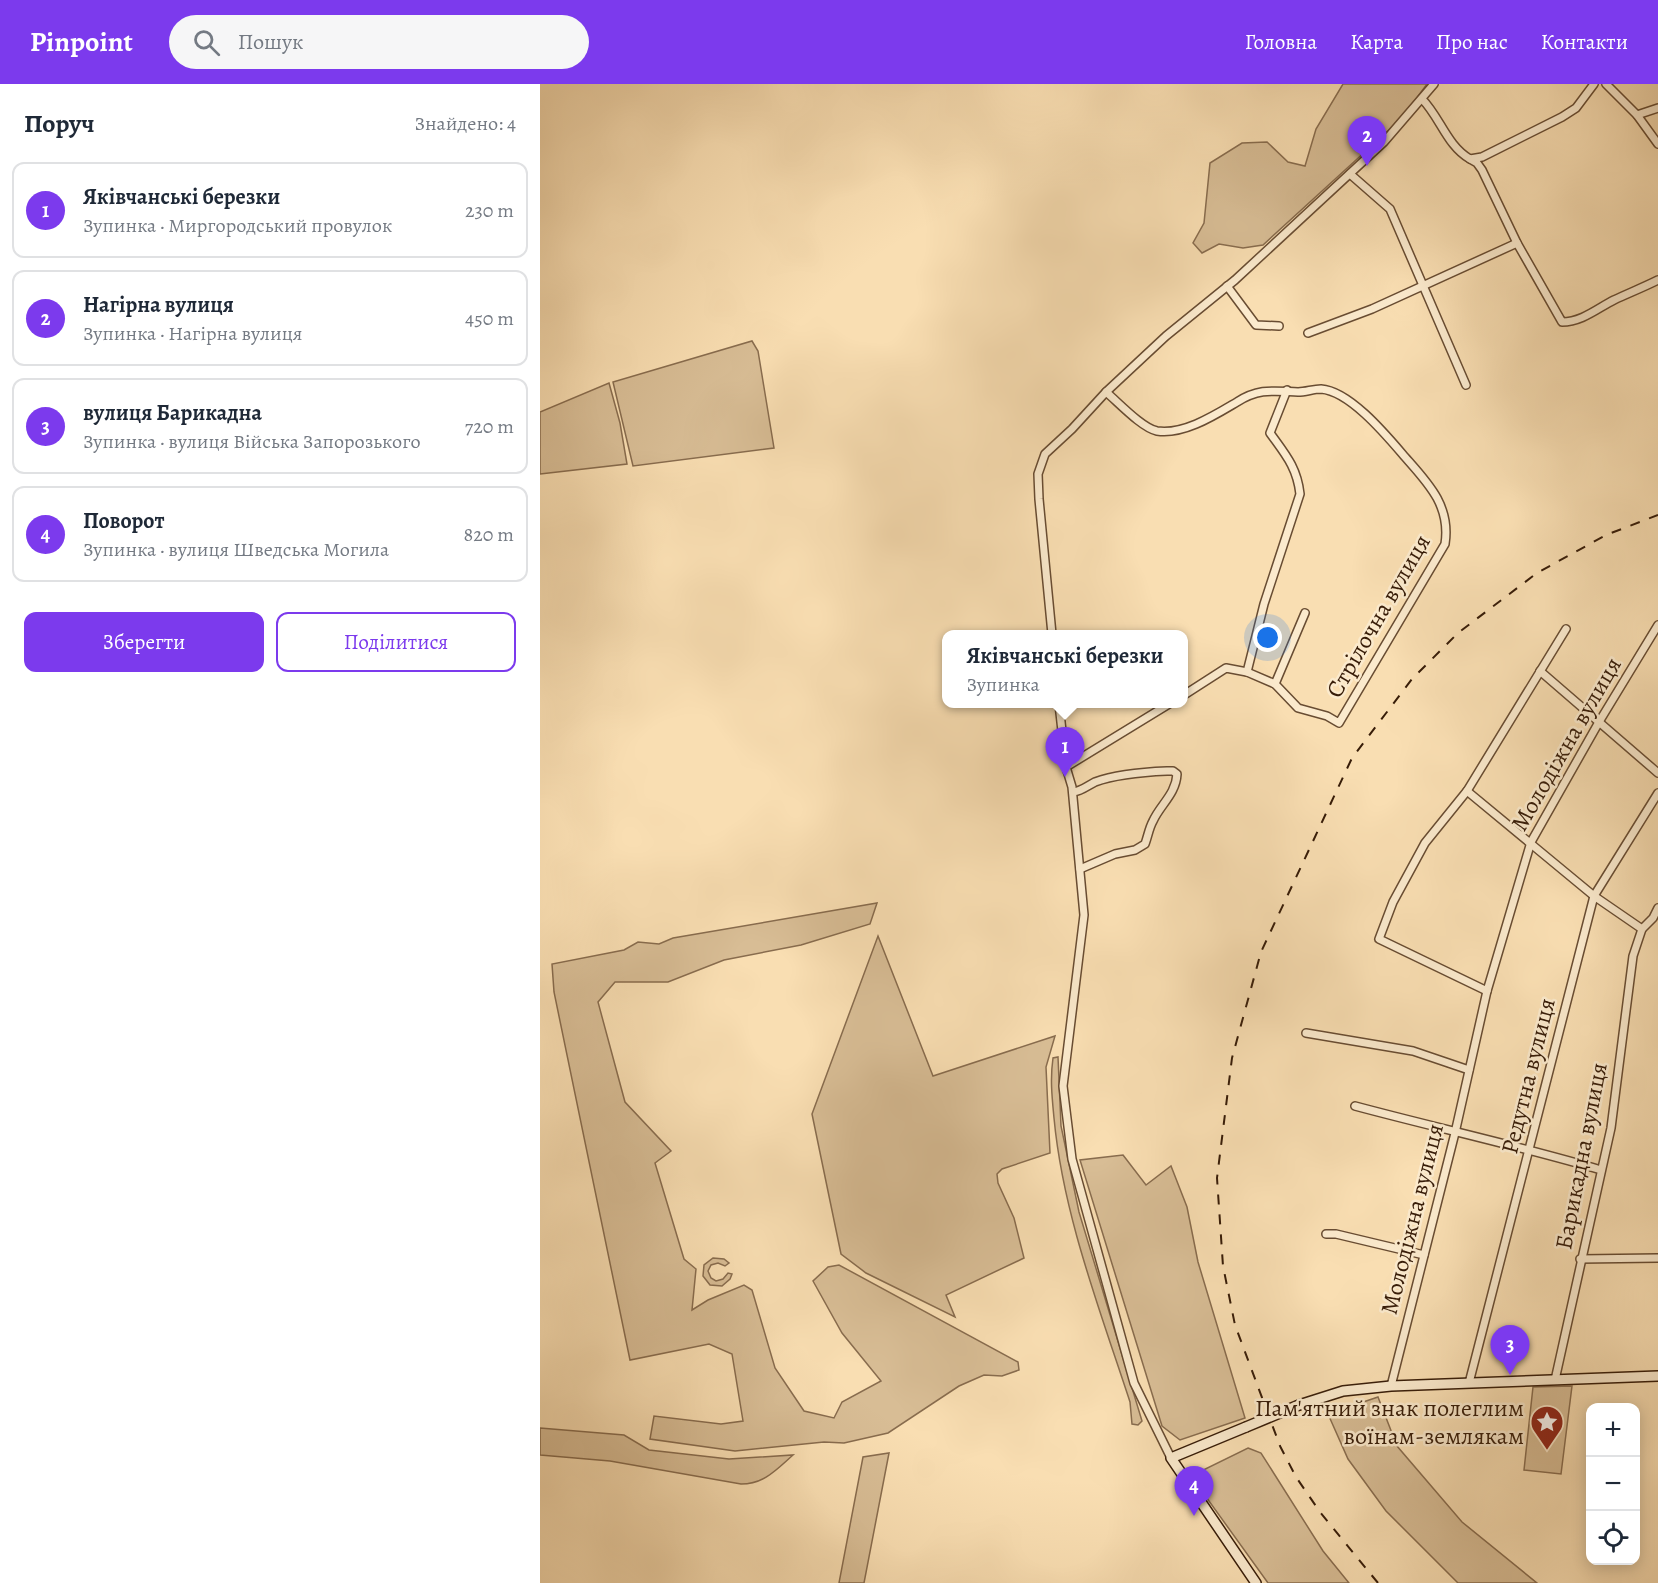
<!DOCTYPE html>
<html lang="uk">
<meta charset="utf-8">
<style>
:root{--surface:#fff;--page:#f6f6f7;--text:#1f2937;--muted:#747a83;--line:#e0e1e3;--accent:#7c3aed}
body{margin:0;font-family:Alegreya,serif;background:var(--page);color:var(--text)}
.controls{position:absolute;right:18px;bottom:18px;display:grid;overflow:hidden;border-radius:12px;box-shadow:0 3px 15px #0003}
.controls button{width:54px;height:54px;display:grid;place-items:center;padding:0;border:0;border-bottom:2px solid var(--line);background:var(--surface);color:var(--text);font:30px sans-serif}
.you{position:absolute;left:728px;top:554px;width:21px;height:21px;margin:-15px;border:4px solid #fff;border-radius:50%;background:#1a73e8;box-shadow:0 0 0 9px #1a73e833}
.badge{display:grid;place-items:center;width:39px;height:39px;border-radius:50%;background:var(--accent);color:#fff;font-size:20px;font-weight:700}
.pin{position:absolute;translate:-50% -50px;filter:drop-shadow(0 2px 3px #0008)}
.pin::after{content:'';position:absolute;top:32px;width:21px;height:18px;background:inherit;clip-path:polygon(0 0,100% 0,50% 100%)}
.popup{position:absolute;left:402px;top:546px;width:246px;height:78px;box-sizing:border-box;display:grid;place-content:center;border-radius:12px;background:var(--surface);filter:drop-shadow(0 2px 4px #0005);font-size:20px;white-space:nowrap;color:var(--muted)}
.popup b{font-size:22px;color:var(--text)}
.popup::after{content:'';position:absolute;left:50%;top:100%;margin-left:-12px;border:12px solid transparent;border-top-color:var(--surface)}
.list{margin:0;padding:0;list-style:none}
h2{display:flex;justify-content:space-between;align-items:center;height:78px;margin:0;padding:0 24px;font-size:26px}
h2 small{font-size:20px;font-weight:400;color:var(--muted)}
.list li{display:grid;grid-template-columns:39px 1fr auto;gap:18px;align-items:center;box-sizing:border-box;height:96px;margin:0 12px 12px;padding:0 12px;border:2px solid var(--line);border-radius:12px}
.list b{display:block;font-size:22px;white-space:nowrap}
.list p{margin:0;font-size:20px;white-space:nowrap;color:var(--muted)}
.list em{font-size:20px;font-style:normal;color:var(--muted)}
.actions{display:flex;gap:12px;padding:18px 24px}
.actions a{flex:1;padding:14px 0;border:2px solid var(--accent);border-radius:12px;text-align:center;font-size:21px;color:var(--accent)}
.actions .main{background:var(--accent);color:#fff}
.icon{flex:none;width:33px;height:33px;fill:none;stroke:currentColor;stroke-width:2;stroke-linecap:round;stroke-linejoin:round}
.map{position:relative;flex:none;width:1118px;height:1499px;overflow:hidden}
header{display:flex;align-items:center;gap:36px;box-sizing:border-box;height:84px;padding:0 30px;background:var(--accent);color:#fff}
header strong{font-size:28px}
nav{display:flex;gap:33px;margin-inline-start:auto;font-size:21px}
.search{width:420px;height:54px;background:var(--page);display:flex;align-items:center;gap:15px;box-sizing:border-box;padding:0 21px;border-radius:33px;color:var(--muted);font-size:22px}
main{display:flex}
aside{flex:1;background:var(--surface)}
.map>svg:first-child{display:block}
</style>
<header>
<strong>Pinpoint</strong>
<div class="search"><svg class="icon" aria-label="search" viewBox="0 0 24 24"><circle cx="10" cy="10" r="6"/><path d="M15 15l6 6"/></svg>Пошук</div>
<nav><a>Головна</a><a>Карта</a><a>Про нас</a><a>Контакти</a></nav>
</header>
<main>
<aside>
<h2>Поруч<small>Знайдено: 4</small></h2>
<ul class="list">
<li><span class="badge">1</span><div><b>Яківчанські березки</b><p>Зупинка · Миргородський провулок</p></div><em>230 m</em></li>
<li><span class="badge">2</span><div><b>Нагірна вулиця</b><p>Зупинка · Нагірна вулиця</p></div><em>450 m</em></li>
<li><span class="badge">3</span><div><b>вулиця Барикадна</b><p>Зупинка · вулиця Війська Запорозького</p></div><em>720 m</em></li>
<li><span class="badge">4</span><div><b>Поворот</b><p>Зупинка · вулиця Шведська Могила</p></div><em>820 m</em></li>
</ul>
<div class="actions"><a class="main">Зберегти</a><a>Поділитися</a></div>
</aside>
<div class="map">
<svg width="1118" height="1499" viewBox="0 0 1118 1499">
<rect width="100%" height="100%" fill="#f9deb2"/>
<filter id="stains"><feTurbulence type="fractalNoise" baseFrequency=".00333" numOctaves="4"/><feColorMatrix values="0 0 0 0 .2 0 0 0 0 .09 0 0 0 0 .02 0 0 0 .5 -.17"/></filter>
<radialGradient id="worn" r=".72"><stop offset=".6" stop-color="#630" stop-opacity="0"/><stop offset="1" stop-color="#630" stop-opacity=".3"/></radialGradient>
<g fill="#d8bd95" stroke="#886c4e" stroke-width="1.5">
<path d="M803 0H887L862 34 723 161 703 164 679 160 662 169 653 159 664 139 670 79 702 59 727 58 748 78 765 82 776 45Z"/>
<path d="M212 257 218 267 234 364 93 382 73 298Z"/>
<path d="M69 299 80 339 87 380 0 390V328Z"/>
<path d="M337 819 330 840 261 861 184 876 128 898H75L58 918 85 1018 131 1067 115 1079 144 1175 156 1185 152 1226 168 1216 204 1201 212 1206 235 1284 264 1327 294 1334 302 1318 341 1297 302 1249 273 1197 288 1183 299 1181 478 1278 479 1286 462 1292 444 1291 419 1302 348 1349 304 1359 284 1358 195 1367 110 1355 114 1332 181 1340 203 1337 192 1270 169 1260 90 1276 14 908 12 880 84 866 98 858 119 860 133 854Z"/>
<path d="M338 852 393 992 515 952 506 983 510 1069 462 1085 457 1090 458 1099 474 1134 484 1174 406 1211 415 1233 326 1189 301 1170 272 1030Z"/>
<path d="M518 973 521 1042 539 1128 602 1337 598 1341 592 1340 590 1318C560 1226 523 1131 514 1034 512 1013 510 995 513 974Z"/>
<path d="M583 1071 606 1101 631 1082 647 1123 658 1178 705 1334 640 1356 622 1342 540 1076Z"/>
<path d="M173 1174 184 1175 189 1179 185 1182 178 1179 171 1181 168 1187 171 1194 176 1197 183 1195 188 1189 192 1190 190 1195 182 1202 170 1201 163 1192 164 1181Z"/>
<path d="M1032 1302 1021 1390 984 1386 993 1303Z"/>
<path d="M838 1313 857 1362 922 1438 997 1499H918L846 1427 808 1375 788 1330Z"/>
<path d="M0 1344 84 1351 109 1366 189 1375 253 1371C236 1386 224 1400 201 1400L70 1377 0 1371Z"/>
<path d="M708 1364 721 1369 783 1467 809 1499H728L651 1392Z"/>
<path d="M349 1369 324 1499H299L323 1373Z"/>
</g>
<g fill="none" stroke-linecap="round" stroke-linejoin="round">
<g stroke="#684c32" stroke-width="10">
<g id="street">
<path d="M1066 0 1097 31 1118 60"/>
<path d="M882 15C900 33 907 62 930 75L942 73 1022 33 1036 24 1054 0"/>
<path d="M1097 31 1118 24"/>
<path d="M930 75 937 79 942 86 977 159 1022 238C1042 238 1058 224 1074 216 1089 209 1104 203 1118 196"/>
<path d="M810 90 850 125 926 301"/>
<path d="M687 202 716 241 739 242"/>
<path d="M768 249 832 225 977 159"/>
<path d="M566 308C578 318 602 344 617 347 644 351 675 331 697 318 719 304 733 307 758 308 766 308 773 305 781 305 810 307 847 352 865 373 888 399 911 422 905 460L799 639 787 632 758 624 735 600 707 588 686 584 644 611"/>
<path d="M512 550 499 415 498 390 505 370 532 345 566 308 626 252 695 196 844 58 894 0"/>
<path d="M1000 587 1118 689"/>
<path d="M707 588 724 520 760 410C757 383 745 370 730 349L747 306"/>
<path d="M735 600 765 529"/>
<path d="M519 620 526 683 532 703 544 831 523 1002 532 1075 594 1299 631 1374"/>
<path d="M526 683 629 620"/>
<path d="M927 707 1054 812 1102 845"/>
<path d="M533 708C542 707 547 702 555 698 577 690 603 688 627 687H633L637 690C636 710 620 721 613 737 609 744 608 752 605 760L595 766 575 770 540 785"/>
<path d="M947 907 839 855 853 818 885 759 927 707 1026 545"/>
<path d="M766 949 873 967 929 986"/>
<path d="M815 1022C897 1044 980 1062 1061 1086"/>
<path d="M786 1150H796L884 1171"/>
<path d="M1040 1175 1118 1174"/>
<path d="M1015 1296 1071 1044 1093 872 1102 845 1113 834 1118 824"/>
<path d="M929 1299 1054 812 1118 709"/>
<path d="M851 1302 915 1049 947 907 991 758 1059 638 1118 541"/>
</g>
</g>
<g stroke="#371c08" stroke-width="12">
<g id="secondary">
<path d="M759 1321 803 1307 851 1302 1118 1292"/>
<path d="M706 1343 631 1374 716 1499"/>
</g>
</g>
<use href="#street" stroke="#fbeacd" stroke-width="7"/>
<use href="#secondary" stroke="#fbeacd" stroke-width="9"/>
<path stroke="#371c08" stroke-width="2" stroke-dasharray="10 10" stroke-linecap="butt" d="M838 1499 780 1428 756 1393 740 1362 695 1241 683 1182 677 1094 692 974 721 868 812 674 872 595 918 549 997 489 1066 451 1118 431"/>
<g stroke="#371c08" stroke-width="12" stroke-linecap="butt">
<path id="secondary-bridge" d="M706 1343 759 1321"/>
</g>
<use href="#secondary-bridge" stroke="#fbeacd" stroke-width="9"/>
</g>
<defs>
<g id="sight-pin" transform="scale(1.725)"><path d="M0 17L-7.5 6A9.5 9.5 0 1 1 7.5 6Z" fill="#8f2418" stroke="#fbeacd"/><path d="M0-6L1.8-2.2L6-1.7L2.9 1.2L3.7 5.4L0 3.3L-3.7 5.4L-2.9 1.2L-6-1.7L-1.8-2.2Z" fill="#fff"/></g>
</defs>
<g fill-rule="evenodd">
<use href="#sight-pin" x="1007" y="1338"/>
</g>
<g text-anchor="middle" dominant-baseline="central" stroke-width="5" stroke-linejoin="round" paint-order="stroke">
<g font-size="24" fill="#371c08" stroke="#fbeacd">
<text transform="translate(838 532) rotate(-60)">Стрілочна вулиця</text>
<text transform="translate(1026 660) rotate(-60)">Молодіжна вулиця</text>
<text transform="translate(988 992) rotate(-76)">Редутна вулиця</text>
<text transform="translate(1041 1072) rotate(-79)">Барикадна вулиця</text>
<text transform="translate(872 1135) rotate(-76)">Молодіжна вулиця</text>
</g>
<g font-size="24" fill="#371c08" stroke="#fbeacd" text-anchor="end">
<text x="984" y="1324">Пам'ятний знак полеглим<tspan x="984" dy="28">воїнам-землякам</tspan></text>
</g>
</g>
<rect width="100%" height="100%" filter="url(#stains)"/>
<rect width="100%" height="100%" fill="url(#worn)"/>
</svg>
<div class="controls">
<button>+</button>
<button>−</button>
<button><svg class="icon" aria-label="locate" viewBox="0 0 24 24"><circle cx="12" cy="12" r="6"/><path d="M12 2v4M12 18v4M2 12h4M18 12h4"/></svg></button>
</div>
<div class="you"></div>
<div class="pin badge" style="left:525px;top:693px">1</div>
<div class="popup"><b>Яківчанські березки</b>Зупинка</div>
<div class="pin badge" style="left:827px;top:82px">2</div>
<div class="pin badge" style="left:970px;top:1291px">3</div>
<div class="pin badge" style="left:654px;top:1432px">4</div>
</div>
</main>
